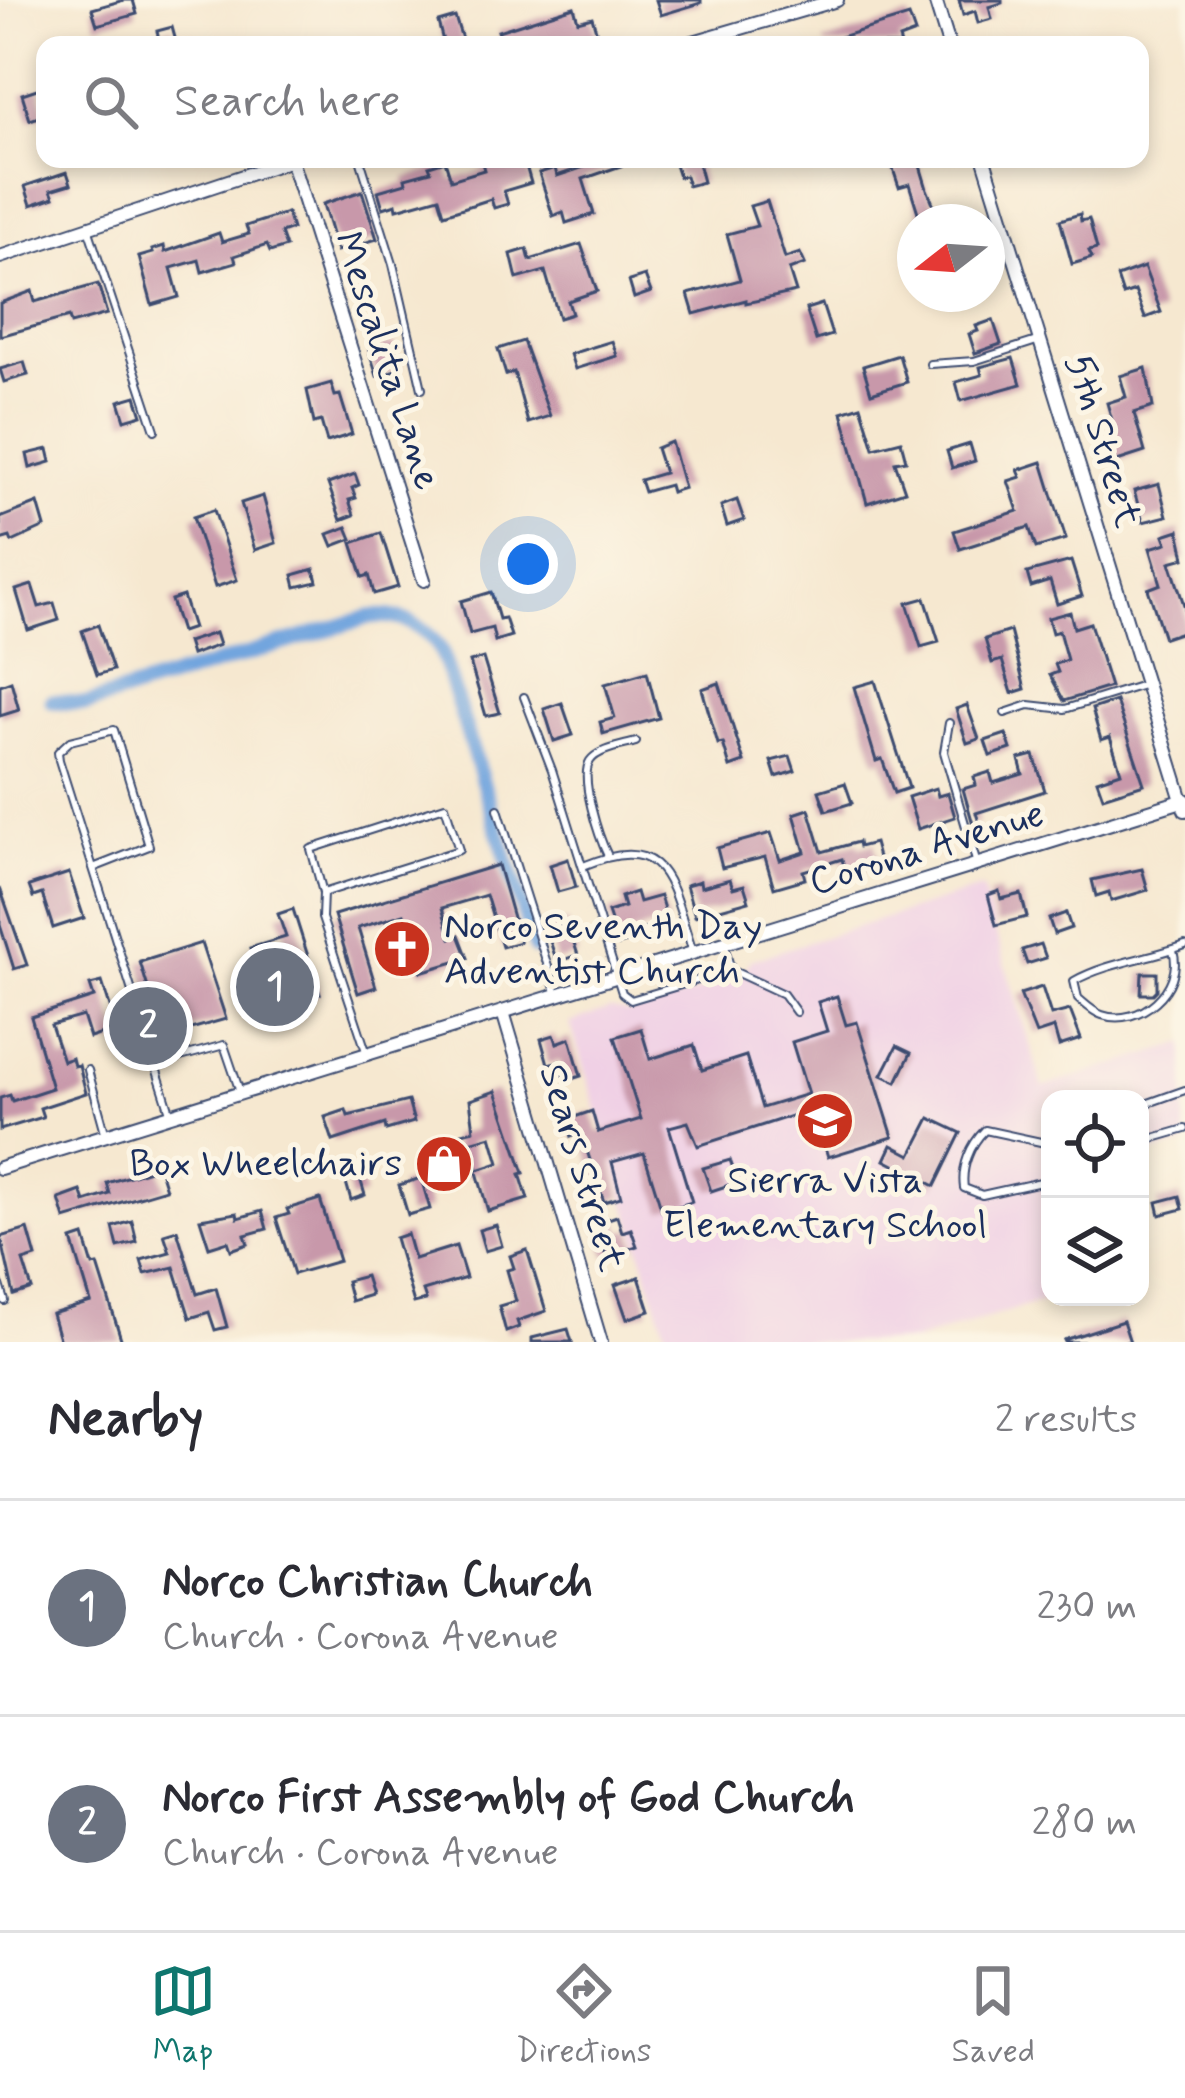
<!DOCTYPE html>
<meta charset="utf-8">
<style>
:root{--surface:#fff;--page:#f2f2f3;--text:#2b2b33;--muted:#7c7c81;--line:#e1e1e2;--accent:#0f766e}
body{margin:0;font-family:Mynerve,sans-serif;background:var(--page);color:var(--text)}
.controls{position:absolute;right:36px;bottom:36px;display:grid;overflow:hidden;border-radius:24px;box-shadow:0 6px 18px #0003}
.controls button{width:108px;height:108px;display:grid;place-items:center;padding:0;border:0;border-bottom:3px solid var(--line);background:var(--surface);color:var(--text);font:60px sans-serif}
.compass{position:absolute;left:897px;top:204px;width:108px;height:108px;border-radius:50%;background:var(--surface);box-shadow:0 6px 18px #0003;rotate:253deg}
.you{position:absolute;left:528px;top:564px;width:42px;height:42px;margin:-30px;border:9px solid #fff;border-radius:50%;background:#1a73e8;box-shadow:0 0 0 18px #1a73e833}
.badge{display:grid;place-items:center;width:78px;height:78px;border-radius:50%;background:var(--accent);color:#fff;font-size:39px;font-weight:700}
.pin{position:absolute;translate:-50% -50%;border:6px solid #fff;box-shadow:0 3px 12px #0006}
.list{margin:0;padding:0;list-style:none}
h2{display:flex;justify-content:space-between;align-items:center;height:156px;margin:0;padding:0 48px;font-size:51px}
h2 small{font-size:39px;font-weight:400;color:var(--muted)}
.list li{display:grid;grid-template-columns:78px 1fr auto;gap:36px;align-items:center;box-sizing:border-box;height:216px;padding:0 48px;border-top:3px solid var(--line)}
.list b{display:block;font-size:45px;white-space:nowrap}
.list p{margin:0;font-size:39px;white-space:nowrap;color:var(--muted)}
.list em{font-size:39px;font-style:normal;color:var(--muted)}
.icon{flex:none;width:66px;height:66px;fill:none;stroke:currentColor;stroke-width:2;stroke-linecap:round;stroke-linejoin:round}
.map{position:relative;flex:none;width:1185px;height:1342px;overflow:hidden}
.search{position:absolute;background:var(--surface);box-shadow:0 6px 18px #0003;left:36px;right:36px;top:36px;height:132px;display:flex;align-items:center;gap:30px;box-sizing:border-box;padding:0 42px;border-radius:24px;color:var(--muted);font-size:45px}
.sheet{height:588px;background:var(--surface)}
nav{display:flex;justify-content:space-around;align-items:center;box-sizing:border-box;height:168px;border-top:3px solid var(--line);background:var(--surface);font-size:33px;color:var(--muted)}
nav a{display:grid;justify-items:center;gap:6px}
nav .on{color:var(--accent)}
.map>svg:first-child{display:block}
</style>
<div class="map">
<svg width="1185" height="1342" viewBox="0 0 1185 1342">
<rect width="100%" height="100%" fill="#fcf5e5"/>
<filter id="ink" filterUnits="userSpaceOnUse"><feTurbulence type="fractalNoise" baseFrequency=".00833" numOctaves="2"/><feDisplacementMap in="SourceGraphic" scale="24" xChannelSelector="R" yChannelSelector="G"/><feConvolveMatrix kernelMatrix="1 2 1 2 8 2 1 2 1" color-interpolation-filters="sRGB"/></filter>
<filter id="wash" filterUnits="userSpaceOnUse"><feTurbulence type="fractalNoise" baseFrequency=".004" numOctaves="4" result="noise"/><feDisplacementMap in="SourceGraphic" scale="48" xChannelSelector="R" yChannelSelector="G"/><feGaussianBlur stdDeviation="2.7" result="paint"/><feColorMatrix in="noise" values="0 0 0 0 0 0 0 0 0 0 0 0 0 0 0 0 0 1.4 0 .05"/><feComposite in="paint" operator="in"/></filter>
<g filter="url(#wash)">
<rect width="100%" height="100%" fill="#f6e8d0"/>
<path fill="#f0d0e5" d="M982 888 1043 1087 1185 1043V1144L1140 1157V1099H1050V1297H1055L911 1342H669L570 1023 610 1009 629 1013 740 979 751 960Z"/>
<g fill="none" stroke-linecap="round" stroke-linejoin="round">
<path stroke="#72a5de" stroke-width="15" d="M52 701 87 704 369 617C399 613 425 625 441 650L535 948"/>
</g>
<g id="blocks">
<g fill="#c898aa" fill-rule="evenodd">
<path d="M124 0H133L137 14 97 25 92 9Z"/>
<path d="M656 0H701V3L661 15Z"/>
<path d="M959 0H1002V3L989 7 992 19 978 23 975 11 963 15Z"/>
<path d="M574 7 578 21 592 17 599 40 584 45 581 39 561 45H503L498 31Z"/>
<path d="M909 16 915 33 899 39 901 45H825L824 42Z"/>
<path d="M455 17 464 45H444L438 22Z"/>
<path d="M172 27 177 45H160L157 31Z"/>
<path d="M40 88 45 115 30 120 22 94Z"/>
<path d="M481 159H524L531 183 504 191 508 204 494 208 491 199 444 214 439 197 397 209 396 204 383 208 378 191 406 183 405 178 431 171 429 166 445 161 451 180 484 170Z"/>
<path d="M584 159 635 161 583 179 594 214 566 223 563 212 553 216 539 173 555 168 557 176 587 166Z"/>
<path d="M673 159H697L703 182 688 186 685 176 679 177Z"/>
<path d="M918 159 927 189 941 222H921L909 184 899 187 892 166Z"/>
<path d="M67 172 71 184 51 190 54 197 31 205 25 186Z"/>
<path d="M362 191 377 239 337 251 323 204Z"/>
<path d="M767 201 785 258 800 253 805 264 789 270 796 292 746 303V300L694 314 688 294 740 280 727 234 757 226 750 206Z"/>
<path d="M287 213 292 229 281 233 286 247 270 252 267 245 234 256 236 262 202 272 199 260 171 268 179 297 152 305 139 257 153 253 152 250 164 246 165 252 219 233 222 242 249 234 246 226Z"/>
<path d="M1080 214 1081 221 1089 219 1097 249 1089 251 1092 258 1072 264 1060 220Z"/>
<path d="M581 244 597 291 568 301 572 314 559 318 545 271 517 279 511 254 527 249 530 260Z"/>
<path d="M1144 267 1161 312 1145 318 1135 291 1123 295 1117 277Z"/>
<path d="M645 276 651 292 634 298 629 281Z"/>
<path d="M98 284 107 314 71 324 69 317 0 336V303L32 291 35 302Z"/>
<path d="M822 304 832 335 816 340 806 309Z"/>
<path d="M993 320 1001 344 975 353 969 334 978 331 976 326Z"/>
<path d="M523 341 550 416 528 423 514 372 506 375 498 349Z"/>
<path d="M612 341 617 356 575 369 570 354Z"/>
<path d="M394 343 402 368 377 376 369 351Z"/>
<path d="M899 355 907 382 871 393 863 366Z"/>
<path d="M1013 358 1021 384 961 401 956 382 982 375 980 367Z"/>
<path d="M24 362 28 375 4 382 0 369Z"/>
<path d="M1146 368 1153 407 1134 413 1145 452 1114 462 1107 437 1116 434 1107 403 1126 397 1120 376Z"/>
<path d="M331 383 335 396 340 395 352 434 327 442 321 421 314 423 307 390Z"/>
<path d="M136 396 142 415 125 420 119 401Z"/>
<path d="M861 406 874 448 901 441 906 460 895 462 905 491 867 503 842 412Z"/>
<path d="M671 442 684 488 671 492 669 485 644 492 640 480 664 473 656 448Z"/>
<path d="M970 444 975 461 952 468 947 451Z"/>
<path d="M48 449 51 462 30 468 27 454Z"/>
<path d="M1042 462 1066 539 1036 548 1029 527 960 549 954 531 1018 511 1008 481 1021 477 1018 470Z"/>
<path d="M355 474 359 485 352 488 356 498 349 500 354 515 341 520 328 484Z"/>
<path d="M1159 484 1167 516 1143 522 1134 491Z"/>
<path d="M263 496 276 543 255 550 241 503Z"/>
<path d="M737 500 744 520 727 526 721 506Z"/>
<path d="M38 503 45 527 12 542 10 537 0 540V518Z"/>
<path d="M214 510 237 580 215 587 193 517Z"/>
<path d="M347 527 352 539 333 546 328 534Z"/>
<path d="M1179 530 1185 558 1170 562 1185 608V631L1164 638 1148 589 1161 584 1150 548 1167 543 1164 535Z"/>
<path d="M381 533 398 587 374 594 369 575 363 577 352 543Z"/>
<path d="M1071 561 1082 596 1057 604 1050 581 1031 587 1027 573Z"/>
<path d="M314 569 317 582 296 587 293 575Z"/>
<path d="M32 585 39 607 54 603 59 620 28 630 16 590Z"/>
<path d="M491 592 499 619 505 618 511 636 495 641 492 628 470 634 461 601Z"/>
<path d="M183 596 193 628 181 632 171 600Z"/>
<path d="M925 598 939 642 921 647 907 603Z"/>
<path d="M1070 612 1074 628 1090 623 1110 687 1064 701 1050 675 1058 672 1055 664 1067 660 1059 631 1052 633 1048 618Z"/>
<path d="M98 625 113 670 97 675 82 631Z"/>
<path d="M1010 631 1025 689 1012 693 1002 660 992 663 985 639Z"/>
<path d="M215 633 219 645 191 655 187 642Z"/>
<path d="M483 658 500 713 486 716 470 662Z"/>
<path d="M647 672 659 718 603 734 600 722 615 718 605 684Z"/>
<path d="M11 681 19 710 0 716V685Z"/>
<path d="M875 681 909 788 894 793 882 759 876 761 854 687Z"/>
<path d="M719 683 744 762 730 767 723 743 718 744 702 689Z"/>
<path d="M1116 701 1144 784 1103 797 1097 780 1121 772 1110 737 1101 740 1092 709Z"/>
<path d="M562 703 573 735 554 741 544 709Z"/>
<path d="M967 705 979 739 967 743 956 709Z"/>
<path d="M1006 734 1011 749 990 756 985 741Z"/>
<path d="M1034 755 1045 791 976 813 979 822 973 824 963 789 976 785 974 777 990 772 993 783 1023 774 1019 759Z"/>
<path d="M790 756 795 771 776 777 771 761Z"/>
<path d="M845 783 852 803 826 811 819 791Z"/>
<path d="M936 788 938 796 948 793 955 817 918 829 908 797Z"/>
<path d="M809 809 822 852 858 842 859 847 874 843 880 865 846 874 842 859 803 871 805 879 774 888 765 857 722 868 717 848 771 833 780 860 805 852 794 814Z"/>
<path d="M568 859 576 887 558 892 550 865Z"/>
<path d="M498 865 520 942 502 947 486 895 442 908 451 938 459 935 468 958 421 972 404 914 358 928 376 987 358 993 334 915Z"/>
<path d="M1142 869 1148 890 1111 901 1109 892 1096 896 1092 880Z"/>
<path d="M69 873 84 918 53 928 42 894 33 897 29 886Z"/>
<path d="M730 879 733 888 744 885 749 901 695 916 686 885 700 881 701 887Z"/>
<path d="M0 888 27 965 14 969 0 925Z"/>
<path d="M999 891 1001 899 1021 894 1027 917 996 925 988 895Z"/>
<path d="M636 892 639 902 660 896 668 922 628 934 631 942 619 945 608 912 624 907 621 897Z"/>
<path d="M293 909 320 994 305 999 297 973 270 982 267 974 259 977 250 948 286 937 278 914Z"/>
<path d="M1066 913 1071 928 1054 934 1049 919Z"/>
<path d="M567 922 578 955 557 962 546 929Z"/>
<path d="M201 943 226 1019 163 1037 140 962Z"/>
<path d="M1041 944 1046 958 1027 964 1022 950Z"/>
<path d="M1142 973H1157V990L1153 994H1141Z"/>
<path d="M102 982 121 1041 106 1046 102 1034 90 1038 83 1016 51 1025 63 1061 72 1058 74 1066 79 1065 86 1093 40 1108 43 1117 0 1130V1098L10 1095 12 1101 52 1088 31 1017 94 997 90 985Z"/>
<path d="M1042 987 1051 1015 1070 1010 1081 1039 1059 1046 1054 1028 1036 1034 1020 994Z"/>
<path d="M837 996 846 1025 857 1022 893 1137 828 1157 813 1109 698 1146 688 1122 669 1127 692 1202 662 1211 644 1153 612 1162 621 1197 604 1202 581 1133 571 1137 566 1120 592 1111 598 1132 641 1119 615 1037 641 1029 650 1059 694 1045 702 1070 746 1056 762 1108 808 1094 792 1042 827 1031 818 1002Z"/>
<path d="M554 1035 557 1043 570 1038 581 1076 565 1081 560 1061 548 1064 541 1039Z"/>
<path d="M897 1046 911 1053 897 1082 882 1075Z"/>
<path d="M496 1091 524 1173 520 1174 528 1199 488 1211 477 1172 462 1176 451 1136 474 1130 470 1100ZM491 1136 499 1163 478 1170 470 1142Z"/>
<path d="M408 1101 414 1122 386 1130 385 1124 333 1141 325 1117 346 1110 348 1116Z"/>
<path d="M930 1118 961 1133 935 1186 885 1160 892 1145 911 1155Z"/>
<path d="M730 1160 738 1182 711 1191 703 1168Z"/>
<path d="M159 1167 166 1189 65 1219 59 1199 81 1191 85 1202 110 1194 107 1183Z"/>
<path d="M359 1175 365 1195 351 1200 345 1179Z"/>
<path d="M421 1178 430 1209 408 1215 399 1185Z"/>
<path d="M1180 1196 1183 1209 1160 1215 1157 1202Z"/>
<path d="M320 1199 339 1261 294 1274 276 1218 289 1214 287 1209Z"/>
<path d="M262 1211 267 1229 245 1235 248 1244 231 1250 228 1241 209 1247 200 1219 237 1213 238 1218Z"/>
<path d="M617 1216 622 1232 631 1229 637 1246 606 1256 596 1223Z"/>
<path d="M132 1221 137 1242 118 1247 113 1227Z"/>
<path d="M496 1225 502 1246 485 1251 479 1230Z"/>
<path d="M28 1229 36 1257 23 1261 32 1289 14 1295 1 1237Z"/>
<path d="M177 1230 197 1294 216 1288 227 1327 215 1330 209 1312 190 1318 174 1267 145 1274 141 1260 170 1252 164 1234Z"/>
<path d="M407 1234 414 1259 456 1246 466 1278 423 1291 426 1300 414 1303 395 1238Z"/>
<path d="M84 1236 93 1266 98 1265 122 1342H60L52 1314 91 1302 72 1240Z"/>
<path d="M527 1250 546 1311 517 1321 519 1327 506 1332 499 1306 516 1301 507 1270 514 1268 510 1256Z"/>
<path d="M365 1276 371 1295 351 1301 346 1281Z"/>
<path d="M639 1277 650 1311 627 1319 615 1285Z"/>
<path d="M1123 1321 1130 1342H1065L1064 1340Z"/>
<path d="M568 1329 572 1342H532V1338Z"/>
</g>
</g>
</g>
<g filter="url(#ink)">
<use href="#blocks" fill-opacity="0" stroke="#3c4b6f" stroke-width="3"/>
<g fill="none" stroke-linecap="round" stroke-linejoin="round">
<g stroke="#3c4b6f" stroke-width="10">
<g id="service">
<path d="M360 159 393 264 422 389"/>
<path d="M89 231 155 430"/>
<path d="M930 364 974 361 1040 340"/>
<path d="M524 697 552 770 622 993 631 1000 731 970 783 994 796 1012"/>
<path d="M1005 713 1029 705 1065 709 1146 684"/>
<path d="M949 723 944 752 976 861"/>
<path d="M498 809 557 995"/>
<path d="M608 856C599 838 579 778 590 761 598 749 623 746 636 742"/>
<path d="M583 866C668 831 670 883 692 949"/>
<path d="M93 868 149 846 114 730 70 741 58 752 59 760 170 1112"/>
<path d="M323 893 311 849 445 806 459 850 323 893 322 918 367 1054"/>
<path d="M724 945 731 970"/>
<path d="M1173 950C1185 988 1139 1028 1102 1015 1093 1012 1085 1004 1078 998L1074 981C1108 962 1148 959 1185 945"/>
<path d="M155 1064 224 1045 240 1092"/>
<path d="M88 1070 105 1132"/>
<path d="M1140 1106 1185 1090"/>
<path d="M1140 1142 1185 1129"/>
<path d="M1050 1144 985 1130C970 1145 961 1167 964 1188L982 1195 1050 1180"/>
<path d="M0 1285 5 1301"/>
</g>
</g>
<g stroke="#3c4b6f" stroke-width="16">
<g id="minor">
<path d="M935 0 949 45"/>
<path d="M683 45 837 0"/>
<path d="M984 159 1185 810"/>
<path d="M291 160 424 580"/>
<path d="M0 257 294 159"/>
<path d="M503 1012 601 1342"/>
<path d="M0 1168 1185 800"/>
</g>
</g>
<use href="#service" stroke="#fff" stroke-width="6"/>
<use href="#minor" stroke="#fff" stroke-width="12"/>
</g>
</g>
<defs>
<g id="church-disc" transform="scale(3)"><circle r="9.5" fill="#c8321e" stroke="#fcf5e5"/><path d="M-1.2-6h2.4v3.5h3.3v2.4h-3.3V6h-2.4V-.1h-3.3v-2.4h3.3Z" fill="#fff"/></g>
<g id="school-disc" transform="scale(3)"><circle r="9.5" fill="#c8321e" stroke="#fcf5e5"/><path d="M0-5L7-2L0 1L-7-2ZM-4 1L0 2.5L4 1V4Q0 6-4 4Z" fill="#fff"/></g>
<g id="shop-disc" transform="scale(3)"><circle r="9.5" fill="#c8321e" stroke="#fcf5e5"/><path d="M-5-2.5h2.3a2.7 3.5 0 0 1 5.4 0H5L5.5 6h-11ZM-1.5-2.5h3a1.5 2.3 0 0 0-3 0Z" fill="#fff"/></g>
</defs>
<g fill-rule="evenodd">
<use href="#church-disc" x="402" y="949"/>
<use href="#school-disc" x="825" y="1121"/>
<use href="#shop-disc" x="444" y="1164"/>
</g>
<g text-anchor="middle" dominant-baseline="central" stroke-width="10" stroke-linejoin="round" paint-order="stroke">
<g font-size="39" fill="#1b2f5e" stroke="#fcf5e5">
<text transform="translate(386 361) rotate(72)">Mescalita Lane</text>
<text transform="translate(1102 441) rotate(73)">5th Street</text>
<text transform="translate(927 849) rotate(-17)">Corona Avenue</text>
<text transform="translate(581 1168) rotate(73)">Sears Street</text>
</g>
<g font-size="39" fill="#1b2f5e" stroke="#fcf5e5" text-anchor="start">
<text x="444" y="927">Norco Seventh Day<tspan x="444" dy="45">Adventist Church</tspan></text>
<text x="402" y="1164" text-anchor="end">Box Wheelchairs</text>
<text x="825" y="1181" text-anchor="middle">Sierra Vista<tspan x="825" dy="45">Elementary School</tspan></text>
</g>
</g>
</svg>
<div class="controls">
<button><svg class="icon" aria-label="locate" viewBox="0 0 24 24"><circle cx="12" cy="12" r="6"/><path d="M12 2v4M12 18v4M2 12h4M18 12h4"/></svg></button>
<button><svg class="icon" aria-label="layers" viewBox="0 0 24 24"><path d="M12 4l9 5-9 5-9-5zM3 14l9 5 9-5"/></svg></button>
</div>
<svg class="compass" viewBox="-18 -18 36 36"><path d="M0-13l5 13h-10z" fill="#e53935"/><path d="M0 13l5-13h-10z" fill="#7c7c81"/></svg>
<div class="you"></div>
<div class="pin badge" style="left:275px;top:987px;background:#6b7280">1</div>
<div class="pin badge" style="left:148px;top:1026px;background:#6b7280">2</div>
<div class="search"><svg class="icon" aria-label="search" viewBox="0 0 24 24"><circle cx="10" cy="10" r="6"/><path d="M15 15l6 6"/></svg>Search here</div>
</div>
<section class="sheet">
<h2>Nearby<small>2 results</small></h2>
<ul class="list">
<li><span class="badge" style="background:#6b7280">1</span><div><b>Norco Christian Church</b><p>Church · Corona Avenue</p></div><em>230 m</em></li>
<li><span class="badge" style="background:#6b7280">2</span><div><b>Norco First Assembly of God Church</b><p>Church · Corona Avenue</p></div><em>280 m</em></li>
</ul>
</section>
<nav>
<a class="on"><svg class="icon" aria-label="map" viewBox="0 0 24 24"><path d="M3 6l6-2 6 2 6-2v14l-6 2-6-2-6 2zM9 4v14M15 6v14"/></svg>Map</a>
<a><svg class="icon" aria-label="directions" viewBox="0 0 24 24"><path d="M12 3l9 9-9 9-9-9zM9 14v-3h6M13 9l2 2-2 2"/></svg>Directions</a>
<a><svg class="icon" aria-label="saved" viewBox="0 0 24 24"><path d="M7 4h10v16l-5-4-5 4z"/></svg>Saved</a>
</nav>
